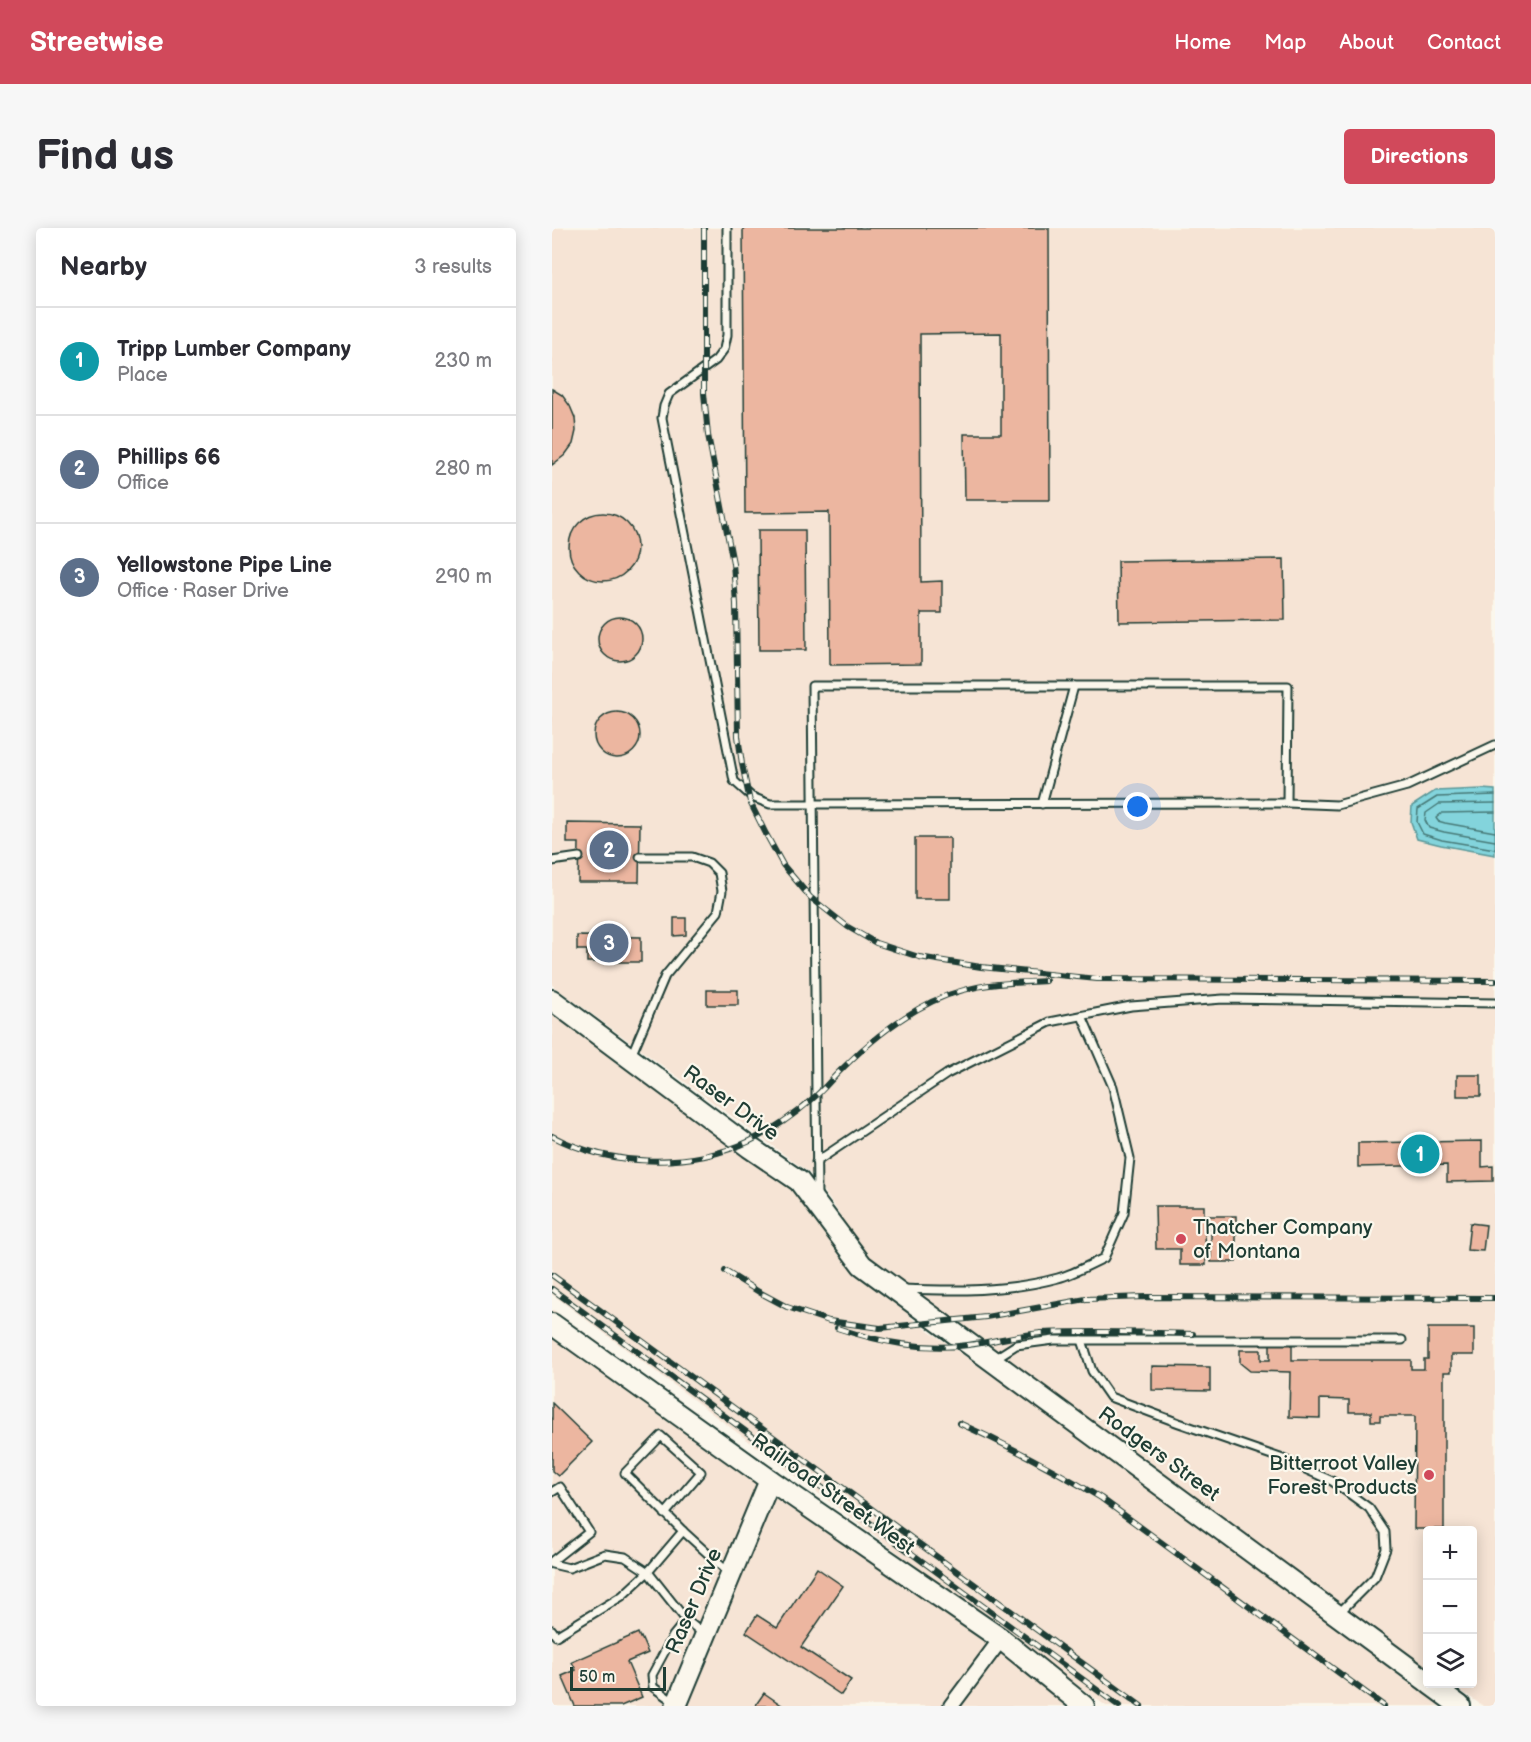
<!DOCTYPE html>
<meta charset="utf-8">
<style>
:root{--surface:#fff;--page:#f7f7f7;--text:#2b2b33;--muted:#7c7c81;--line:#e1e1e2;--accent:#d1495b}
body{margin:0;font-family:"Balsamiq Sans",sans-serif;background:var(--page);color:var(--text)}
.controls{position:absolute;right:18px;bottom:18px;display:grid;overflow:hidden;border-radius:6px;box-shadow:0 3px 15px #0003}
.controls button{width:54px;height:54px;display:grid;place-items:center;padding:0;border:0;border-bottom:2px solid var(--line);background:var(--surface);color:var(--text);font:30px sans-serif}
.scale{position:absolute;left:18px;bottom:15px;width:96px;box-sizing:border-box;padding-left:6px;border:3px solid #1f3d34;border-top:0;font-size:16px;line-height:21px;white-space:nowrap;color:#1f3d34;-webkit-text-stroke:4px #fbf7ec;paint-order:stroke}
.you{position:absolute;left:586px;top:579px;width:21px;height:21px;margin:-15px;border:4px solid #fff;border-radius:50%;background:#1a73e8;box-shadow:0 0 0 9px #1a73e833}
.badge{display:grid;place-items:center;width:39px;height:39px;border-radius:50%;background:var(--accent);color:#fff;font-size:20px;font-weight:700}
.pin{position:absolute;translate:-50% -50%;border:3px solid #fff;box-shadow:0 2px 6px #0006}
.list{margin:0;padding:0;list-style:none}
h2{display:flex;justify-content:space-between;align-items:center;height:78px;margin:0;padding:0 24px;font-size:26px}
h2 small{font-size:20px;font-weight:400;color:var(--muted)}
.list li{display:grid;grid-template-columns:39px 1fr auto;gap:18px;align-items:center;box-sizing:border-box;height:108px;padding:0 24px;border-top:2px solid var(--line)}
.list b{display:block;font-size:22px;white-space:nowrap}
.list p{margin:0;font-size:20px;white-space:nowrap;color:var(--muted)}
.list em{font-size:20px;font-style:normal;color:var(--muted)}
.icon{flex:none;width:33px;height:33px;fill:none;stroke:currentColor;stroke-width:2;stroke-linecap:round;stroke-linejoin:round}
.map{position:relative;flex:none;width:943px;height:1478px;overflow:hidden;border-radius:6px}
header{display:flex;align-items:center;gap:36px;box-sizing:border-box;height:84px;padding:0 30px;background:var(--accent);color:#fff}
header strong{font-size:28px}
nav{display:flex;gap:33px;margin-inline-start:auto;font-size:21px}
.intro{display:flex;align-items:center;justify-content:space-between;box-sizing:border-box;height:144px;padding:0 36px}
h1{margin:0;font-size:42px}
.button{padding:15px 27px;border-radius:6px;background:var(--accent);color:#fff;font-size:21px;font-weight:700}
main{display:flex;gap:36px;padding:0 36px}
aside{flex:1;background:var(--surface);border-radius:6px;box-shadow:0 3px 15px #0003}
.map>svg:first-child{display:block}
</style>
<header>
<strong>Streetwise</strong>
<nav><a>Home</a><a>Map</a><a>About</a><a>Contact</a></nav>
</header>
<div class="intro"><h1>Find us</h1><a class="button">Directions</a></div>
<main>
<aside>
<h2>Nearby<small>3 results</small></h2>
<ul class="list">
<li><span class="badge" style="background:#0f9aa8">1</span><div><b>Tripp Lumber Company</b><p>Place</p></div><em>230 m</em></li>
<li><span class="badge" style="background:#5c6f8a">2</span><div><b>Phillips 66</b><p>Office</p></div><em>280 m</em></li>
<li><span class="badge" style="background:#5c6f8a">3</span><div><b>Yellowstone Pipe Line</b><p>Office · Raser Drive</p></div><em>290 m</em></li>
</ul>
</aside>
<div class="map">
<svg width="943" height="1478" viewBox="0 0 943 1478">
<rect width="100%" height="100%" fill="#fbf7ec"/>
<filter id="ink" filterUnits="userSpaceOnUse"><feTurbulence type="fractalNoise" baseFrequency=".0167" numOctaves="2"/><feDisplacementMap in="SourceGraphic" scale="12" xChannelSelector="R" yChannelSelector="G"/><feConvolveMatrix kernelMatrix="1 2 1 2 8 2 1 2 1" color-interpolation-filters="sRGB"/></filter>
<g filter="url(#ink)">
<g fill="#f6e4d5">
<path d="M0 0H943V1478H931L899 1456H920V1302H876L875 1439 815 1398 309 1025 285 982 259 946 0 757Z"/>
<path d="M0 782 241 960 282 1012 363 1093 533 1213 888 1478H554L397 1363 0 1066Z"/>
<path d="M0 1081 396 1368 543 1478H0Z"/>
</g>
<path fill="#83d4dc" stroke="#5b9899" stroke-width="1.5" d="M930 561 943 562V627L889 617 865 611 859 594 860 578 883 563Z"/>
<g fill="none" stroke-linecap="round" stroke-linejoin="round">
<g stroke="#477977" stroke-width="1.5">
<path d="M943 567 885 569 866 581 865 594 871 606 890 612 943 621"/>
<path d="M943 575 887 576 874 585 873 592 877 600 892 604 943 613"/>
<path d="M943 584 890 585 884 590 886 593 893 595 943 604"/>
</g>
</g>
<g fill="#ecb6a0" stroke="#1f3d34" stroke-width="1.5">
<path d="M191 0H497L498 272H413L412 206H449V105L368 106 369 354 390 353V385H369V436L278 437 277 284 193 285Z"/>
<path d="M0 161 10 167 18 178 23 190 24 203 21 216 13 227 0 237Z"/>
<circle cx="51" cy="319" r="34"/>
<path d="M206 302H253L254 422H207Z"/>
<path d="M732 331 733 392 567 394 566 333Z"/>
<circle cx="68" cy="411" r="22"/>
<circle cx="65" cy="507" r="23"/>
<path d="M15 595 88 596 87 654H26L27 615H15Z"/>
<rect x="363" y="610" width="35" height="61"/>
<path d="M122 690H134V707L122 708Z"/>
<path d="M25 708 89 709V734H35V722H25Z"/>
<rect x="155" y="762" width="31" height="15"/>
<rect x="905" y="847" width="24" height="21"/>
<path d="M930 913V939L941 938V953L895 954V937L806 939V915Z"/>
<path d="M603 978H652V988H684V1034H659V1001H653L654 1037H628V1021H604Z"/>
<path d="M918 995 934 997 931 1023 915 1022Z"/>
<path d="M876 1100H922V1127H899V1144H892V1301H862L863 1188H828V1193H819V1184H797V1172L768 1171V1190L737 1189 738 1144 698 1143 688 1135V1122H709V1132H718V1116H740V1132H859V1141H872V1131H876Z"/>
<path d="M600 1138 658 1139V1163L600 1162Z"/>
<path d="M0 1175 40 1214 6 1248 0 1243Z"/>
<path d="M265 1340 291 1358 249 1419 299 1452 289 1467 194 1404 205 1387 225 1400Z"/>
<path d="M86 1405 88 1410 89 1409 96 1425 75 1434 90 1469 69 1478H23L10 1448 24 1442 20 1434Z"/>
<path d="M212 1465 231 1478H203Z"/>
</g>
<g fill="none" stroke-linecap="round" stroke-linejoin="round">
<g stroke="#1f3d34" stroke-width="11">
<g id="lane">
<path d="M175 0V107L172 121 164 132 117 166 112 178 110 190 182 553 200 569 218 576H261L735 575 736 458H260C261 628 263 798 265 969"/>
<path d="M735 575 785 577 855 558 943 517"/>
<path d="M490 576 522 458"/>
<path d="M0 633 27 629"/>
<path d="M79 828 113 748 166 684 170 663 167 645 157 635 140 629H88"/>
<path d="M264 934 395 846 498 794 579 778 671 771 943 775"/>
<path d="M350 1061C402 1063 455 1064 506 1050 521 1046 537 1037 552 1030L572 985 578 930 561 859 530 788"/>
<path d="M530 1112 540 1143 558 1169 627 1195 731 1231 780 1253 817 1280 833 1304 834 1321 823 1349 787 1385"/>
<path d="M442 1131 464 1117 502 1112H850"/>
<path d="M0 1264 8 1259 37 1304 0 1333"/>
<path d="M113 1286 149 1244 109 1208 73 1245 131 1303"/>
<path d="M0 1336 17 1340 53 1326 73 1329 96 1344 131 1303 177 1345"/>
<path d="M0 1402 4 1408 70 1368 96 1344 134 1392 153 1407"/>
<path d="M122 1474 101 1459 100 1447 121 1408 134 1392"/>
</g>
</g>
<g stroke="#1f3d34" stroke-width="18">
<path id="street" d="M399 1478 449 1411"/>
</g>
<g stroke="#1f3d34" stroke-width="24">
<g id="secondary">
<path d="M0 772 197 919 247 953 310 1037 876 1454"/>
<path d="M0 1096 218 1252 449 1411 532 1478"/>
<path d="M878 1456 908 1478"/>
<path d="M124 1478 218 1252"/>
</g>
</g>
<use href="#lane" stroke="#fbf7ec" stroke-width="7"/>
<use href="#street" stroke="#fbf7ec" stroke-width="14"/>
<use href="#secondary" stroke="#fbf7ec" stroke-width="20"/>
<g stroke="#1f3d34" stroke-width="6">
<g id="rail">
<path d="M152 0V165L156 207 181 335 184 376 186 508 190 536 198 574 214 606 231 637 258 669 296 699 324 715 367 729 429 739 545 751 943 753"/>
<path d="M0 908C59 939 138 941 198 913 220 902 241 888 259 872 271 863 280 850 291 840 314 817 338 797 366 781 409 756 446 755 494 753"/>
<path d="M173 1043 207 1064 235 1079 277 1093 328 1100 434 1089 534 1071 593 1069 943 1070"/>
<path d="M0 1047 589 1478"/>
<path d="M0 1061 567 1478"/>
<path d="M285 1100C328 1114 371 1123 416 1117 440 1114 464 1107 489 1105 539 1103 590 1104 641 1106"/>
<path d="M407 1195C456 1217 503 1242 549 1270L832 1478"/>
</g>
</g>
<use href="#rail" stroke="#fbf7ec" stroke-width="4" stroke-dasharray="11" stroke-linecap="butt"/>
</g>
</g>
<g fill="#d1495b" stroke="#fbf7ec" stroke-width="2">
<circle cx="629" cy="1011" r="6"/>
<circle cx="877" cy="1247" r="6"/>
</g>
<g text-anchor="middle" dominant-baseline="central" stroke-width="4.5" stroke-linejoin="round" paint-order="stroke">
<g font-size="21" fill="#1f3d34" stroke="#fbf7ec">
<text transform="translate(179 875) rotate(36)">Raser Drive</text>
<text transform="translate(607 1226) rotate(36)">Rodgers Street</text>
<text transform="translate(281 1266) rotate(35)">Railroad Street West</text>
<text transform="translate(142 1373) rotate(-67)">Raser Drive</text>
</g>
<g font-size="21" fill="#1f3d34" stroke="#fbf7ec" text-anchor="start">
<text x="641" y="999">Thatcher Company<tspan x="641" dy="24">of Montana</tspan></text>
<text x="865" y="1235" text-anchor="end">Bitterroot Valley<tspan x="865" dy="24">Forest Products</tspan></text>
</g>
</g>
</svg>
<div class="controls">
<button>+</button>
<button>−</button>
<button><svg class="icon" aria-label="layers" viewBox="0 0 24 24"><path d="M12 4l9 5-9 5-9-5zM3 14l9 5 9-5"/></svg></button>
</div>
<div class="scale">50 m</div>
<div class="you"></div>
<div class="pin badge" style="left:868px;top:926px;background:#0f9aa8">1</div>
<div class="pin badge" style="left:57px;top:622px;background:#5c6f8a">2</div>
<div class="pin badge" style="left:57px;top:715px;background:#5c6f8a">3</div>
</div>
</main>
